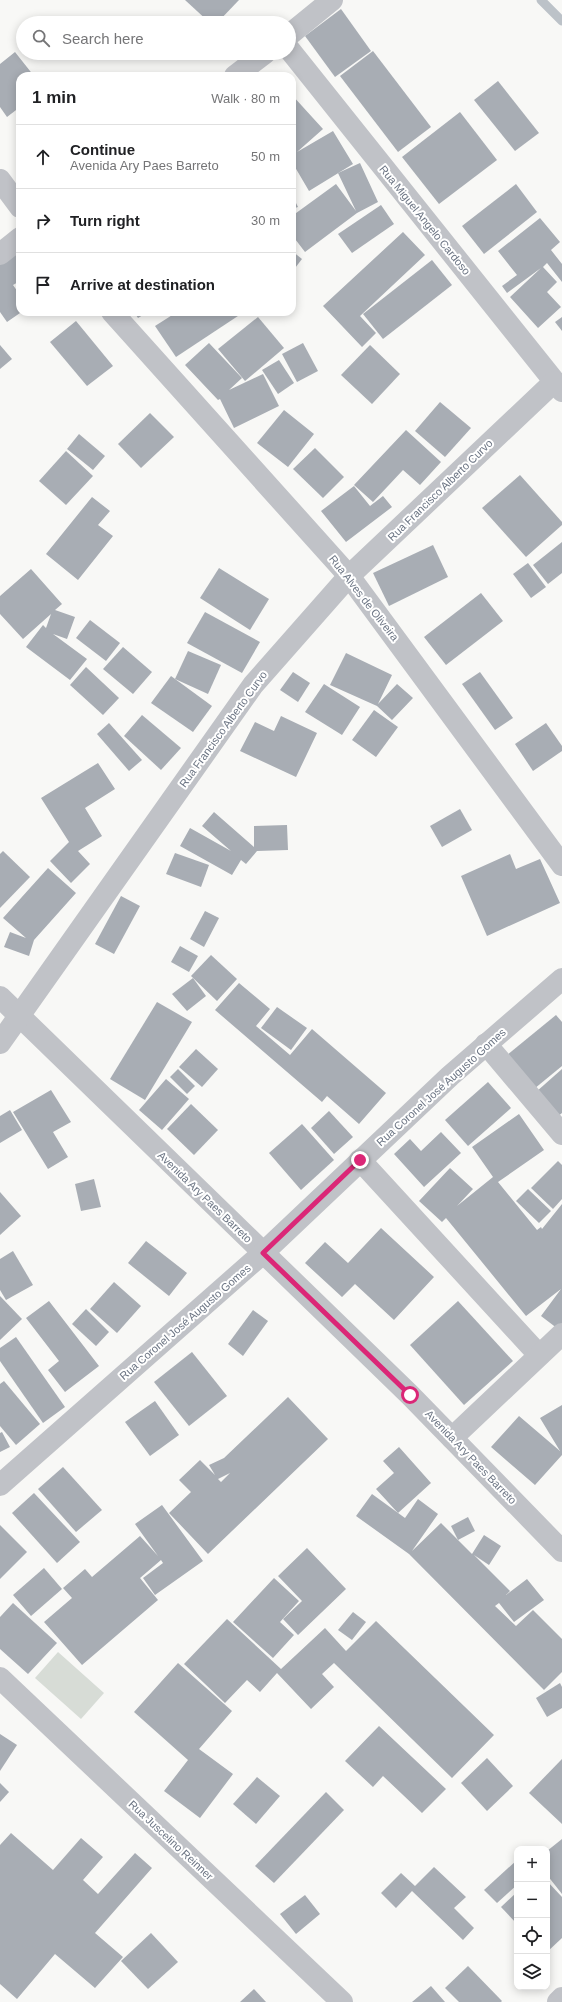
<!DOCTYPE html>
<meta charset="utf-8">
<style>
:root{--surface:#fff;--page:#f6f6f6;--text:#202124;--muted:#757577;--line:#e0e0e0}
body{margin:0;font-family:Helvetica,sans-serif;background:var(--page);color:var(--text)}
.controls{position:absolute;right:12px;bottom:12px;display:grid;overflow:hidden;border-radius:8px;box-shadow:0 2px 10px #0003}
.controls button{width:36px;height:36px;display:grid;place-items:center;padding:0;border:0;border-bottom:1px solid var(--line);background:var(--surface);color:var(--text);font:20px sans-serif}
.stop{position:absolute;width:12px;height:12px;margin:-9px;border:3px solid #db2777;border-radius:50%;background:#fff}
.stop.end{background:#db2777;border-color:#fff;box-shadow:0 1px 4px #0008}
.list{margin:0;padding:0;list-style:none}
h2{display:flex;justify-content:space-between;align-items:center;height:52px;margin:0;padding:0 16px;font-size:17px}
h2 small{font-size:13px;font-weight:400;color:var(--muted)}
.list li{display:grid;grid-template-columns:26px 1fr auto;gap:12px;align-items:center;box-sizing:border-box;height:64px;padding:0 16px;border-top:1px solid var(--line)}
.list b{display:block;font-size:15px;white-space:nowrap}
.list p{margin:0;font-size:13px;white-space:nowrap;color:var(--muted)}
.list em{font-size:13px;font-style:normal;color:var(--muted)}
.icon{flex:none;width:22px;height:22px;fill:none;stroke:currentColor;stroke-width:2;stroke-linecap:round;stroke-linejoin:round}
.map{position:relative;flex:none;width:562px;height:2002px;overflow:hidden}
.search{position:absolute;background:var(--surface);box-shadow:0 2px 10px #0003;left:16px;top:16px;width:280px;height:44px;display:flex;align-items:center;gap:10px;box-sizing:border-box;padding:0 14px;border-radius:22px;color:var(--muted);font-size:15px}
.panel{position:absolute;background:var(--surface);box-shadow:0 2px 10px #0003;left:16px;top:72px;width:280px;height:244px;border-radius:12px}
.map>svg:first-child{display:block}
</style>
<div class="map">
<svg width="562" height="2002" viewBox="0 0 562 2002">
<rect width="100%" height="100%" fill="#f8f8f6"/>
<path fill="#d7dcd6" d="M58 1652 104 1693 81 1719 35 1678Z"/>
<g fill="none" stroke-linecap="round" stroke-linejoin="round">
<path stroke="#bcc2c8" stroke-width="9" d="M541 0 562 21"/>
</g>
<g fill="#a8adb4" fill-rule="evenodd">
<path d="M185 0H239L217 23H210Z"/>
<path d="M341 9 371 51 335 77 305 36Z"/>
<path d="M373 51 431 127 398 152 340 76Z"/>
<path d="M15 52 34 76H20V107L7 117 0 107V64Z"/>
<path d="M498 81 539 133 515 151 474 100Z"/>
<path d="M292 95 323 129 297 152 333 131 353 164 309 191 292 162Z"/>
<path d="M460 112 497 160 439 204 402 157Z"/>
<path d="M360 163 378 202 357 213 305 252 292 235V216L336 184 356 211 338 173Z"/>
<path d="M516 184 537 212 484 254 462 226Z"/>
<path d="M292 195 298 207 292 209Z"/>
<path d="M381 205 394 224 352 253 338 234Z"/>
<path d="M540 218 560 242 551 250 562 264V282L547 263 543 267 557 282 547 292 561 307 538 328 510 297 541 268 507 293 502 286 517 275 498 251Z"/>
<path d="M403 232 425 255 360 316 376 333 362 347 323 306Z"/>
<path d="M292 251 302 259 292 272Z"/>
<path d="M17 254 20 259V281L13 285 20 295V313L7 322 0 312V264Z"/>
<path d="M432 260 452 285 383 339 363 314Z"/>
<path d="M134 312H148L138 318Z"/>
<path d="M177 312H244L176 357 155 326Z"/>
<path d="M258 317 284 348 245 381 218 349Z"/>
<path d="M562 317V331L555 322Z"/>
<path d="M76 321 113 366 87 386 50 342Z"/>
<path d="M209 343 242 378 229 390 263 374 279 406 234 428 220 399 218 400 185 365Z"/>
<path d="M303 343 318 371 297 382 282 354Z"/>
<path d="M0 345 12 359 0 369Z"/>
<path d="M370 345 400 374 372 404 341 375Z"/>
<path d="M279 360 294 383 278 394 262 370Z"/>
<path d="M440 402 471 428 445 457 415 431Z"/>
<path d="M284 410 314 434 288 467 257 443Z"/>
<path d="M150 413 174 437 141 468 118 444Z"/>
<path d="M406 430 441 462 420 485 403 470 373 502 354 485Z"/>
<path d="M79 434 105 456 93 470 67 449Z"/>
<path d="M315 448 344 477 323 498 293 469Z"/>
<path d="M66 451 93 476 66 505 39 481Z"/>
<path d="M520 475 562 522V525L526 557 482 508Z"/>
<path d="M354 486 370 506 383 496 392 507 346 542 321 511Z"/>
<path d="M92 497 110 511 98 525 113 536 78 580 46 554Z"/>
<path d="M562 542V573L548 584 533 565Z"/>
<path d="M433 545 448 577 389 606 373 573Z"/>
<path d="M528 563 546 587 531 598 513 574Z"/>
<path d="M219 568 269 599 250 630 200 598Z"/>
<path d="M31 569 62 604 55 610 75 617 67 639 53 634 87 659 70 680 26 647 43 625 46 628 51 614 23 639 0 614V596Z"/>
<path d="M481 593 503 621 446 665 424 637Z"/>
<path d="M205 612 260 642 242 673 187 643Z"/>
<path d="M90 620 120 643 106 661 76 638Z"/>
<path d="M123 647 152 672 133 694 103 669Z"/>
<path d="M188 651 221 665 208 694 175 679Z"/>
<path d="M346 653 392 675 378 704 397 684 413 698 392 720 377 706 330 685Z"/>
<path d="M86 667 119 698 103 715 70 685Z"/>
<path d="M293 672 310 683 298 702 280 690Z"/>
<path d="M480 672 513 718 495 730 462 684Z"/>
<path d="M171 676 212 706 193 732 151 703Z"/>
<path d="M324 684 360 707 342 735 305 712Z"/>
<path d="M374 710 398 727 376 757 352 740Z"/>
<path d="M142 715 181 748 161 770 124 736Z"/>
<path d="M281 716 317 733 296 777 240 751 255 722 274 731Z"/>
<path d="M109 723 142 760 129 771 97 734Z"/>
<path d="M546 723 562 746V751L533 771 515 744Z"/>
<path d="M98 763 115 789 85 808 102 836 78 851 90 864 71 883 50 861 69 842 41 798Z"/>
<path d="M460 809 472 830 442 847 430 826Z"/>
<path d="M214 812 254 847V826L287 825 288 850 257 851 246 864 241 860 232 875 180 846 190 828 231 851 202 826Z"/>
<path d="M3 851 30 877 0 908V854Z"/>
<path d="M175 853 209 865 201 887 166 874Z"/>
<path d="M510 854 516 869 540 859 560 903 487 936 461 876Z"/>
<path d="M48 868 76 893 34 940 29 956 4 947 10 932 26 938 3 918Z"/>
<path d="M121 896 140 906 114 954 95 944Z"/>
<path d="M205 911 219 918 204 947 190 939Z"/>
<path d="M180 946 198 956 189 972 171 962Z"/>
<path d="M211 955 237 979 217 1001 191 976Z"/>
<path d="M193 978 206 996 187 1011 172 994Z"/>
<path d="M239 983 270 1009 256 1026 290 1055 312 1029 386 1093 359 1124 327 1096 322 1102 215 1010Z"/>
<path d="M157 1002 192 1022 145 1100 110 1079Z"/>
<path d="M277 1007 307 1028 291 1050 261 1028Z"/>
<path d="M556 1015 562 1022V1066L534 1089 506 1056Z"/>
<path d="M196 1049 218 1069 202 1087 179 1067Z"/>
<path d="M178 1069 195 1086 187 1094 170 1077Z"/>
<path d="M562 1069V1113L557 1117 536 1092Z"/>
<path d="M166 1079 189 1099 162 1130 139 1110Z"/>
<path d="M488 1082 511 1108 468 1146 445 1120Z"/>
<path d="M51 1090 71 1122 53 1132 68 1157 48 1169 13 1112Z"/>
<path d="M191 1104 218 1130 194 1155 167 1129Z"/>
<path d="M10 1110 22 1130 0 1143V1116Z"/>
<path d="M329 1111 353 1137 334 1154 311 1128Z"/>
<path d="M519 1114 544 1150 498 1182 537 1230 541 1227 542 1229 562 1204V1332L541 1316 561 1289 526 1316 446 1218 442 1222 419 1201 450 1168 473 1189 457 1206 493 1177 472 1147Z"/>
<path d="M302 1124 334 1160 301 1190 269 1153Z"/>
<path d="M441 1132 461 1153 424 1187 394 1154 410 1139 421 1151Z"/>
<path d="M558 1161 562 1165V1199L553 1209 531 1188Z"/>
<path d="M94 1179 101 1207 81 1211 75 1184Z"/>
<path d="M528 1189 551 1211 539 1223 516 1201Z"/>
<path d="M0 1192 21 1216 0 1235Z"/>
<path d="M381 1228 434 1277 394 1320 355 1284 342 1297 305 1263 325 1242 348 1263Z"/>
<path d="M146 1241 187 1273 169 1296 128 1263Z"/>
<path d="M13 1251 33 1285 6 1300 0 1290V1259Z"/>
<path d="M114 1282 141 1306 117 1333 90 1309Z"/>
<path d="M0 1296 22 1319 0 1340Z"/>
<path d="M49 1301 99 1366 65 1392 48 1370 59 1361 26 1318Z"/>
<path d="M458 1301 513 1361 464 1405 410 1345Z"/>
<path d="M86 1309 109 1332 96 1346 72 1324Z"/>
<path d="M253 1310 268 1321 243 1356 228 1344Z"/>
<path d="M16 1337 65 1407 43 1423 0 1361V1348Z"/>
<path d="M192 1352 227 1396 189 1426 154 1382Z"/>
<path d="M4 1381 40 1424 16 1445 0 1426V1384Z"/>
<path d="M288 1397 328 1439 208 1554 169 1513 191 1492 179 1480 200 1460 215 1475 209 1465 224 1458ZM230 1473 221 1482 218 1479Z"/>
<path d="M155 1401 179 1435 150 1456 125 1422Z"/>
<path d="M562 1405V1455L535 1485 491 1447 519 1416 560 1451 540 1418Z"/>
<path d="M2 1432 10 1447 0 1452V1433Z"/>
<path d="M399 1447 431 1483 398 1513 376 1489 394 1473 383 1461Z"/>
<path d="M63 1467 102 1510 76 1532 38 1489Z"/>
<path d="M34 1493 80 1542 57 1563 12 1513Z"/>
<path d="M372 1494 405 1518 418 1499 438 1514 412 1551 441 1523 472 1554 484 1535 501 1546 489 1565 474 1555 510 1591 506 1595 527 1579 544 1600 514 1622 499 1603 495 1606 516 1626 533 1610 562 1639V1672L544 1690 409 1554 356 1516Z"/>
<path d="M162 1505 203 1561 155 1595 143 1578 163 1563 161 1560 140 1578 158 1600 82 1665 44 1622 72 1598 63 1588 85 1569 92 1577 140 1536 158 1556 135 1524Z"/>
<path d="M468 1517 475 1531 458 1540 451 1526Z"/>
<path d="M0 1525 27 1552 0 1579Z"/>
<path d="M307 1548 346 1589 298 1635 283 1619 302 1601 278 1576Z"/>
<path d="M44 1568 62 1589 31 1616 13 1595Z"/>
<path d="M274 1578 299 1601 280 1622 294 1635 273 1658 233 1622Z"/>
<path d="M13 1603 57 1643 28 1674 0 1649V1617Z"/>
<path d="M353 1612 366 1622 352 1640 338 1630Z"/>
<path d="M227 1619 281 1669 325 1628 346 1651 376 1621 494 1735 452 1778 334 1663 322 1674 334 1687 311 1709 277 1673 260 1692 247 1680 225 1703 184 1664Z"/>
<path d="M178 1663 232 1711 199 1749 233 1774 200 1818 164 1791 188 1760 134 1712Z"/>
<path d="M560 1683 562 1687V1708L547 1717 536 1698Z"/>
<path d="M379 1726 446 1789 422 1813 383 1776 373 1787 345 1761Z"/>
<path d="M0 1734 17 1745 0 1771Z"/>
<path d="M487 1758 513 1786 487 1811 461 1783Z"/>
<path d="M562 1759V1824L529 1793Z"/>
<path d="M257 1777 280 1796 256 1824 233 1804Z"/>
<path d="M0 1783 9 1792 0 1802Z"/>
<path d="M326 1792 344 1810 274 1883 255 1866Z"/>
<path d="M11 1833 53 1870 81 1838 103 1857 83 1880 98 1894 135 1853 152 1868 95 1933 123 1957 95 1988 55 1954 17 1999 0 1984V1845Z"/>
<path d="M562 1839V1894L547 1875V1851Z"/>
<path d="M517 1860V1885L497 1903 484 1890Z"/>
<path d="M434 1867 466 1897 454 1908 474 1928 463 1940 412 1891 396 1908 381 1893 401 1873 415 1886Z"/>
<path d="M547 1881 562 1897V1938L547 1952Z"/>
<path d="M517 1892V1924L501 1907Z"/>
<path d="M305 1895 320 1914 296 1934 280 1914Z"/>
<path d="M151 1933 178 1962 148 1989 121 1961Z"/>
<path d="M468 1966 502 2001 501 2002H459L445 1988Z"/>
<path d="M431 1986 445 2002H412Z"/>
<path d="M254 1989 266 2002H240Z"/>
</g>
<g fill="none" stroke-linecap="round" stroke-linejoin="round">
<g stroke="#c0c2c7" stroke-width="22">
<path d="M289 35 332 0"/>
<path d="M289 49 562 391"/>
<path d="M235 76 265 53"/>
<path d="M0 180 20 207"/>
<path d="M0 254 20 238"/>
<path d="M112 312 349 576 562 865"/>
<path d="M0 997 410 1395 562 1551"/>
<path d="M0 1043 253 685 349 576 554 382"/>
<path d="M486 1044 562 1134"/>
<path d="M360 1160 539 1355"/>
<path d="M452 1438 562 1334"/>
<path d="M0 1485 263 1253 450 1076 562 979"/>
<path d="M0 1678 342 2002"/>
<path d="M558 2002 562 1998"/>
</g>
</g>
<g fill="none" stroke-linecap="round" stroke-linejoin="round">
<path stroke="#db2777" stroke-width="5" d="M360 1160 263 1253 410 1395"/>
</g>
<g text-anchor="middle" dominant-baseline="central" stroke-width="4" stroke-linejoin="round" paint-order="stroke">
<g font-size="11" fill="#6b7483" stroke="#fff">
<text transform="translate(425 220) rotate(51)">Rua Miguel Angelo Cardoso</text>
<text transform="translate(440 490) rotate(-44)">Rua Francisco Alberto Curvo</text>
<text transform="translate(364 598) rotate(52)">Rua Alves de Oliveira</text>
<text transform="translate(223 729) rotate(-54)">Rua Francisco Alberto Curvo</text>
<text transform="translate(441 1087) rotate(-42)">Rua Coronel José Augusto Gomes</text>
<text transform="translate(205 1197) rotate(44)">Avenida Ary Paes Barreto</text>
<text transform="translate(185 1322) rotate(-41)">Rua Coronel José Augusto Gomes</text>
<text transform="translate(471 1457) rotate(46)">Avenida Ary Paes Barreto</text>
<text transform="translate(171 1840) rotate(43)">Rua Juscelino Reinner</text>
</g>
</g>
</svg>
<div class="controls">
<button>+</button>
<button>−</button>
<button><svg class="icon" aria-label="locate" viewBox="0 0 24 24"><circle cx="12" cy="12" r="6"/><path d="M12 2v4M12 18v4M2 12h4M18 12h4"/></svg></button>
<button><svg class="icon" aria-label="layers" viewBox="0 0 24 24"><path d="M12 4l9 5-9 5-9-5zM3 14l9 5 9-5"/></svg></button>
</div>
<div class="stop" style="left:410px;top:1395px"></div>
<div class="stop end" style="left:360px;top:1160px"></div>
<div class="search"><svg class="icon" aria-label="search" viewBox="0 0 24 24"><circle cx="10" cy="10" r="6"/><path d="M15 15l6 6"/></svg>Search here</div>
<section class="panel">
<h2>1 min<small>Walk · 80 m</small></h2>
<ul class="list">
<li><svg class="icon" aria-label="ahead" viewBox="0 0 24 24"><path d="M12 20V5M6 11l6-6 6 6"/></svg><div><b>Continue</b><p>Avenida Ary Paes Barreto</p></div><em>50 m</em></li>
<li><svg class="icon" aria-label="right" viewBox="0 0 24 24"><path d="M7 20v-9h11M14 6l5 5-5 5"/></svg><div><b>Turn right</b></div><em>30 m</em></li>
<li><svg class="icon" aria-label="arrive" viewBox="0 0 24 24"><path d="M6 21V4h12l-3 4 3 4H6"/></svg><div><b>Arrive at destination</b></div></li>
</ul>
</section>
</div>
